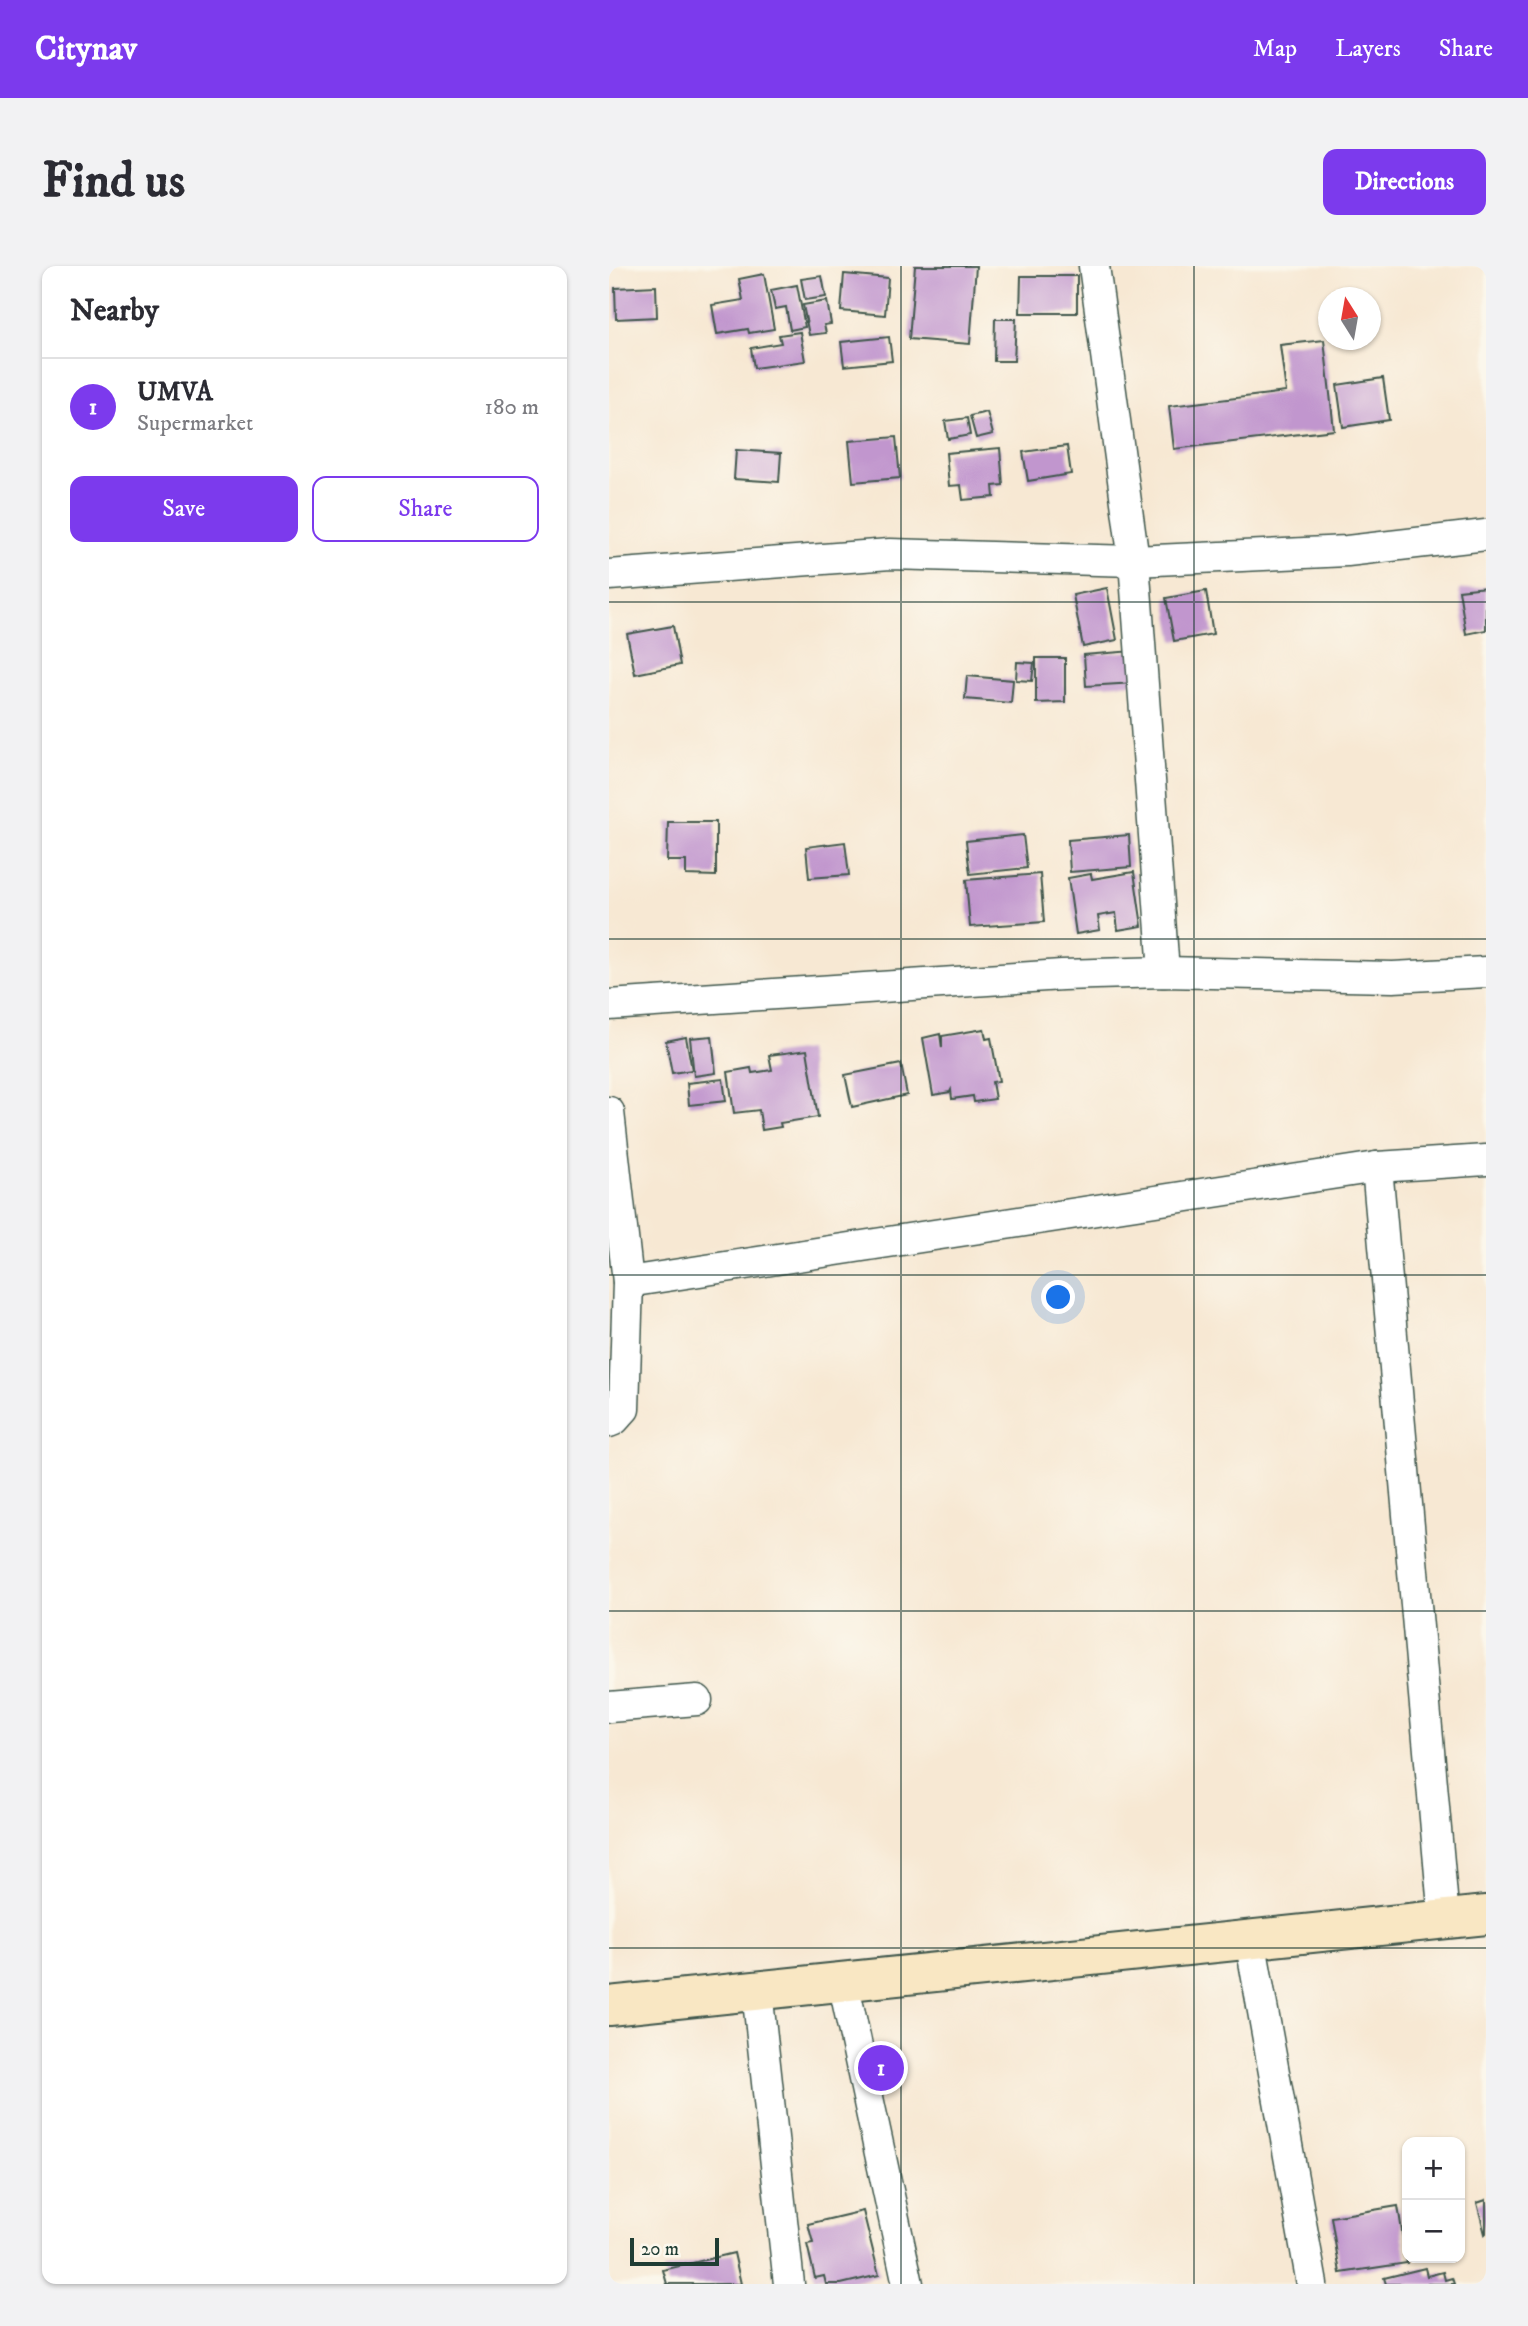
<!DOCTYPE html>
<meta charset="utf-8">
<style>
:root{--surface:#fff;--page:#f2f2f3;--text:#2b2b33;--muted:#7c7c81;--line:#e1e1e2;--accent:#7c3aed}
body{margin:0;font-family:"IM FELL DW Pica",serif;background:var(--page);color:var(--text)}
.controls{position:absolute;right:21px;bottom:21px;display:grid;overflow:hidden;border-radius:14px;box-shadow:0 2px 5px #0004}
.controls button{width:63px;height:63px;display:grid;place-items:center;padding:0;border:0;border-bottom:2px solid var(--line);background:var(--surface);color:var(--text);font:35px sans-serif}
.compass{position:absolute;left:709px;top:21px;width:63px;height:63px;border-radius:50%;background:var(--surface);box-shadow:0 2px 5px #0004;rotate:349deg}
.scale{position:absolute;left:21px;bottom:18px;width:89px;box-sizing:border-box;padding-left:7px;border:4px solid #1f3d34;border-top:0;font-size:19px;line-height:24px;white-space:nowrap;color:#1f3d34;-webkit-text-stroke:5px #fbf7ec;paint-order:stroke}
.you{position:absolute;left:450px;top:1032px;width:24px;height:24px;margin:-18px;border:5px solid #fff;border-radius:50%;background:#1a73e8;box-shadow:0 0 0 10px #1a73e833}
.badge{display:grid;place-items:center;width:46px;height:46px;border-radius:50%;background:var(--accent);color:#fff;font-size:23px;font-weight:700}
.pin{position:absolute;translate:-50% -50%;border:4px solid #fff;box-shadow:0 2px 7px #0006}
.list{margin:0;padding:0;list-style:none}
h2{display:flex;justify-content:space-between;align-items:center;height:91px;margin:0;padding:0 28px;font-size:30px}
h2 small{font-size:23px;font-weight:400;color:var(--muted)}
.list li{display:grid;grid-template-columns:46px 1fr auto;gap:21px;align-items:center;box-sizing:border-box;height:98px;padding:0 28px;border-top:2px solid var(--line)}
.list b{display:block;font-size:26px;white-space:nowrap}
.list p{margin:0;font-size:23px;white-space:nowrap;color:var(--muted)}
.list em{font-size:23px;font-style:normal;color:var(--muted)}
.actions{display:flex;gap:14px;padding:21px 28px}
.actions a{flex:1;padding:16px 0;border:2px solid var(--accent);border-radius:14px;text-align:center;font-size:24px;color:var(--accent)}
.actions .main{background:var(--accent);color:#fff}
.map{position:relative;flex:none;width:877px;height:2018px;overflow:hidden;border-radius:14px}
header{display:flex;align-items:center;gap:42px;box-sizing:border-box;height:98px;padding:0 35px;background:var(--accent);color:#fff}
header strong{font-size:33px}
nav{display:flex;gap:38px;margin-inline-start:auto;font-size:24px}
.intro{display:flex;align-items:center;justify-content:space-between;box-sizing:border-box;height:168px;padding:0 42px}
h1{margin:0;font-size:49px}
.button{padding:18px 32px;border-radius:14px;background:var(--accent);color:#fff;font-size:24px;font-weight:700}
main{display:flex;gap:42px;padding:0 42px}
aside{flex:1;background:var(--surface);border-radius:14px;box-shadow:0 2px 5px #0004}
.map>svg:first-child{display:block}
</style>
<header>
<strong>Citynav</strong>
<nav><a>Map</a><a>Layers</a><a>Share</a></nav>
</header>
<div class="intro"><h1>Find us</h1><a class="button">Directions</a></div>
<main>
<aside>
<h2>Nearby<small></small></h2>
<ul class="list">
<li><span class="badge">1</span><div><b>UMVA</b><p>Supermarket</p></div><em>180 m</em></li>
</ul>
<div class="actions"><a class="main">Save</a><a>Share</a></div>
</aside>
<div class="map">
<svg width="877" height="2018" viewBox="0 0 877 2018">
<rect width="100%" height="100%" fill="#fbf7ec"/>
<filter id="ink" filterUnits="userSpaceOnUse"><feTurbulence type="fractalNoise" baseFrequency=".0143" numOctaves="2"/><feDisplacementMap in="SourceGraphic" scale="14" xChannelSelector="R" yChannelSelector="G"/><feConvolveMatrix kernelMatrix="1 2 1 2 8 2 1 2 1" color-interpolation-filters="sRGB"/></filter>
<filter id="wash" filterUnits="userSpaceOnUse"><feTurbulence type="fractalNoise" baseFrequency=".00686" numOctaves="4" result="noise"/><feDisplacementMap in="SourceGraphic" scale="28" xChannelSelector="R" yChannelSelector="G"/><feGaussianBlur stdDeviation="1.57" result="paint"/><feColorMatrix in="noise" values="0 0 0 0 0 0 0 0 0 0 0 0 0 0 0 0 0 1.4 0 .05"/><feComposite in="paint" operator="in"/></filter>
<g filter="url(#wash)">
<rect width="100%" height="100%" fill="#f7e8d3"/>
<g id="blocks">
<g fill="#c196ce">
<path d="M306 0H367L361 78 300 73Z"/>
<path d="M155 8 165 63 140 67 139 63 108 68 103 39 134 34 130 13Z"/>
<path d="M235 8 279 12 276 49 232 45Z"/>
<path d="M213 10 217 31 196 34 192 13Z"/>
<path d="M412 10H468V47H411Z"/>
<path d="M188 19 196 61 181 64 177 41 166 43 162 24Z"/>
<path d="M47 20 48 51 7 53 6 22Z"/>
<path d="M218 35 222 58 215 59 217 67 200 69 194 39Z"/>
<path d="M386 53H407L405 95H385Z"/>
<path d="M191 66 196 95 145 102 142 82 172 77 170 69Z"/>
<path d="M280 71 283 95 235 100 232 76Z"/>
<path d="M715 74 725 164 565 183 560 140 677 126 671 79Z"/>
<path d="M774 112 780 154 734 161 728 119Z"/>
<path d="M378 146 384 168 367 172 361 150Z"/>
<path d="M358 152 361 169 339 173 336 155Z"/>
<path d="M287 171 291 212 244 216 240 175Z"/>
<path d="M458 180 462 208 419 215 414 186Z"/>
<path d="M391 182 394 219 384 220 385 231 354 234 352 219 340 220 337 187Z"/>
<path d="M127 184 172 187 170 216 125 213Z"/>
<path d="M877 321V364L857 368 850 324Z"/>
<path d="M498 322 508 374 474 381 464 329Z"/>
<path d="M597 325 604 368 565 375 557 332Z"/>
<path d="M64 360 71 399 26 408 18 368Z"/>
<path d="M524 385 526 417 477 420 475 389Z"/>
<path d="M427 392H456V436L427 437Z"/>
<path d="M408 396 425 397 423 415 407 414Z"/>
<path d="M358 410 404 414 402 437 356 433Z"/>
<path d="M59 556H107V610L77 609V595H58Z"/>
<path d="M414 569 418 602 361 608 357 575Z"/>
<path d="M520 569 522 601 461 606 459 574Z"/>
<path d="M236 576 240 609 200 612 197 581Z"/>
<path d="M525 606 533 660 509 664 507 647 489 650 491 664 467 668 459 612 482 608 483 613Z"/>
<path d="M431 608 435 656 361 661 357 614Z"/>
<path d="M375 763 377 773 382 772 390 815 383 816 386 833 365 836 364 830 343 833 342 824 341 826 324 829 314 772 331 768 333 782V770Z"/>
<path d="M103 770 107 807 85 810 81 772Z"/>
<path d="M77 771 83 804 63 807 57 775Z"/>
<path d="M198 784 209 851 171 857 172 861 153 864 150 844 125 847 119 806 142 802 143 807 163 804 160 789Z"/>
<path d="M292 798 298 829 243 841 236 809Z"/>
<path d="M114 813 117 835 80 839 78 817Z"/>
<path d="M877 1934V1967L876 1968 868 1937Z"/>
<path d="M789 1940 798 1997 731 2007 722 1951Z"/>
<path d="M254 1945 270 2009 232 2018H217L215 2010 206 2012 198 1978 204 1977 199 1958Z"/>
<path d="M125 1987 132 2018H58L54 2004Z"/>
<path d="M816 2002 818 2010 834 2006 836 2014 843 2012 845 2018H777L775 2012Z"/>
</g>
</g>
</g>
<g filter="url(#ink)">
<use href="#blocks" fill-opacity="0" stroke="#3f574c" stroke-width="2"/>
<g fill="none" stroke-linecap="round" stroke-linejoin="round">
<g stroke="#3f574c" stroke-width="33">
<g id="street">
<path d="M485 0 525 295 555 706"/>
<path d="M0 309 281 288 525 295 738 285 877 269"/>
<path d="M0 739 453 709 555 706 784 711 877 706"/>
<path d="M0 846 19 1016 15 1143 5 1154 0 1156"/>
<path d="M768 901 835 1653"/>
<path d="M19 1016 768 901 877 894"/>
<path d="M0 1441 88 1434"/>
<path d="M641 1673 703 2018"/>
<path d="M234 1715 299 2018"/>
<path d="M148 1725 180 2018"/>
</g>
</g>
<g stroke="#3f574c" stroke-width="42">
<path id="secondary" d="M0 1740 877 1649"/>
</g>
<use href="#street" stroke="#fff" stroke-width="30"/>
<use href="#secondary" stroke="#f9e7c3" stroke-width="38"/>
</g>
</g>
<path fill="none" stroke="#1f3d34" stroke-width="2" stroke-opacity="0.55" d="M292 0V2018M585 0V2018M0 336H877M0 673H877M0 1009H877M0 1345H877M0 1682H877"/>
</svg>
<div class="controls">
<button>+</button>
<button>−</button>
</div>
<svg class="compass" viewBox="-18 -18 36 36"><path d="M0-13l5 13h-10z" fill="#e53935"/><path d="M0 13l5-13h-10z" fill="#7c7c81"/></svg>
<div class="scale">20 m</div>
<div class="you"></div>
<div class="pin badge" style="left:272px;top:1802px">1</div>
</div>
</main>
